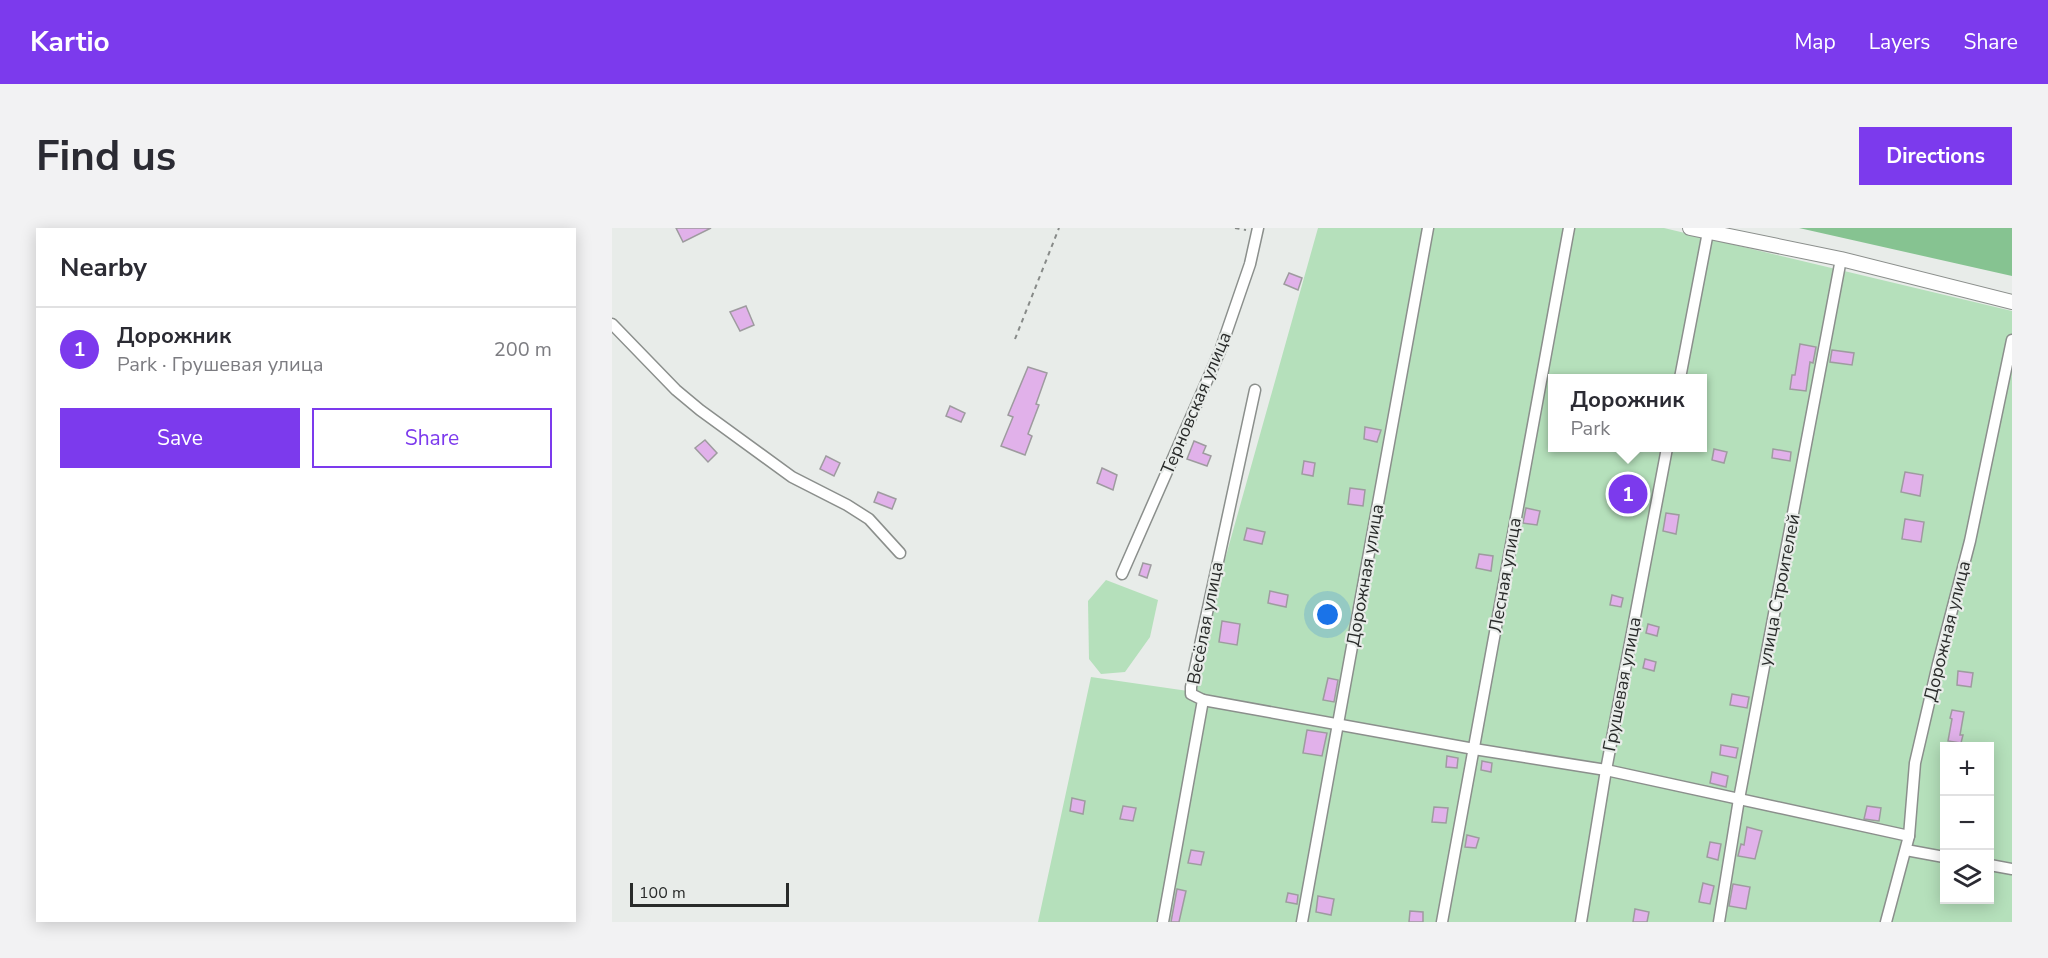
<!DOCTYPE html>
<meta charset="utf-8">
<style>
:root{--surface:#fff;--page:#f2f2f3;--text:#2b2b33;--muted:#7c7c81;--line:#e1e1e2;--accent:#7c3aed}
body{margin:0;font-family:"Nunito Sans",sans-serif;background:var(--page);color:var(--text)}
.controls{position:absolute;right:18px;bottom:18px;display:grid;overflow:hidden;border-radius:0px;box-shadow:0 3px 15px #0003}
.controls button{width:54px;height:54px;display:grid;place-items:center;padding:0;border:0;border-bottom:2px solid var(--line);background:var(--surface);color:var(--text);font:30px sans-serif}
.scale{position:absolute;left:18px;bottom:15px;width:159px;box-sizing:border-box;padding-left:6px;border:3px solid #292b2a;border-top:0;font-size:16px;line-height:21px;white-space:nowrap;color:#292b2a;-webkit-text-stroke:4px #e8ece9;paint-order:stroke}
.you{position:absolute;left:716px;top:387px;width:21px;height:21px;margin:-15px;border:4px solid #fff;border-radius:50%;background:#1a73e8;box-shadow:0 0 0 9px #1a73e833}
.badge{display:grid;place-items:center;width:39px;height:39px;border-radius:50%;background:var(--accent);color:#fff;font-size:20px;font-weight:700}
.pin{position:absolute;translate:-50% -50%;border:3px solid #fff;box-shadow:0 2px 6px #0006}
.popup{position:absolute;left:936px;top:146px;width:159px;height:78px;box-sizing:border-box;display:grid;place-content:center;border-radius:0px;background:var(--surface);filter:drop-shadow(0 2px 4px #0005);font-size:20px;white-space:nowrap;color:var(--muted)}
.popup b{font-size:22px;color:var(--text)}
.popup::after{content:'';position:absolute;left:50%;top:100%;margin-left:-12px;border:12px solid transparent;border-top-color:var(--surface)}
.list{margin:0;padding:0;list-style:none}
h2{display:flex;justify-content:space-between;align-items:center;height:78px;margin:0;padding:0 24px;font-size:26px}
h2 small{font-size:20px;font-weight:400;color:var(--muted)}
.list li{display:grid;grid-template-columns:39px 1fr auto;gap:18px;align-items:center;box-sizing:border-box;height:84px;padding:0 24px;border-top:2px solid var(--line)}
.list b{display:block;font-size:22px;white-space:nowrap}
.list p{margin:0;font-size:20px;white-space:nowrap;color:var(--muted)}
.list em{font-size:20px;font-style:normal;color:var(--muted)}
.actions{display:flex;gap:12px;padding:18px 24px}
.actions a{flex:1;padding:14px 0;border:2px solid var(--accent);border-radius:0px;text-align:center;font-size:21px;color:var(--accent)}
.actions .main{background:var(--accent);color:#fff}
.icon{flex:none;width:33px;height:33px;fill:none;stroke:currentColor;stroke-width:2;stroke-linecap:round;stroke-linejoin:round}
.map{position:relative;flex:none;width:1400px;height:694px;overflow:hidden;border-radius:0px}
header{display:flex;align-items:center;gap:36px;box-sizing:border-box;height:84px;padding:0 30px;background:var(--accent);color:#fff}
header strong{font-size:28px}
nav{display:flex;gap:33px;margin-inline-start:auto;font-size:21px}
.intro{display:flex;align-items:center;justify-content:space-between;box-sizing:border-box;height:144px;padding:0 36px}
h1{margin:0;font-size:42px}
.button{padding:15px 27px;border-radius:0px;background:var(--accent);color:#fff;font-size:21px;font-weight:700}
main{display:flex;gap:36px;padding:0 36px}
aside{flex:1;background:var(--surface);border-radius:0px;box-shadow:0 3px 15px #0003}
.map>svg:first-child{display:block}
</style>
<header>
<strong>Kartio</strong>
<nav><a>Map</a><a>Layers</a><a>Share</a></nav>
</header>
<div class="intro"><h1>Find us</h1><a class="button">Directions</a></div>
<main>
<aside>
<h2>Nearby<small></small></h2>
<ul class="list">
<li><span class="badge">1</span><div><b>Дорожник</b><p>Park · Грушевая улица</p></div><em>200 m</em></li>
</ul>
<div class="actions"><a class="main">Save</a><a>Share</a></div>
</aside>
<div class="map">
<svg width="1400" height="694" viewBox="0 0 1400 694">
<rect width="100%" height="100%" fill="#e8ece9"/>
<g fill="#b5e0bb" fill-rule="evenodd">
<path d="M706 0H1052L1400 83V694H426L479 449 576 463ZM941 150H1091V220H941ZM1332 518H1378V672H1332Z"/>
<path d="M494 352 546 372 538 409 513 444 489 446 477 431 476 373Z"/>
</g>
<path fill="#86c391" d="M1187 0H1400V48Z"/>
<g fill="#e1b1ea" stroke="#9e9b9f" stroke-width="1.5">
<path d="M64 0H99L71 14Z"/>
<path d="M677 45 690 50 686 62 672 56Z"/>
<path d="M134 78 142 97 128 103 118 84Z"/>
<path d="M1188 116 1204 119 1201 135 1198 134 1194 163 1178 161 1180 147H1183Z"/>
<path d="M1220 122 1242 125 1240 137 1218 134Z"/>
<path d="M416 139 435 145 424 176 427 177 416 206 420 208 413 227 389 218 401 189 396 187Z"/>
<path d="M338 178 353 185 349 194 334 188Z"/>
<path d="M753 199 769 202 765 214 752 211Z"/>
<path d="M93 212 105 225 96 234 83 220Z"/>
<path d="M582 213 594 218 591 225 599 228 595 238 575 231Z"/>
<path d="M1102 221 1115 224 1112 235 1100 232Z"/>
<path d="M1161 221 1179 224 1178 233 1160 230Z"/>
<path d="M214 228 228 235 222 248 208 241Z"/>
<path d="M692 233 703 235 701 248 690 246Z"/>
<path d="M490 240 505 247 501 262 485 255Z"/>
<path d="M1293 244 1311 247 1308 268 1289 264Z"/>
<path d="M738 260 753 262 751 278 736 276Z"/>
<path d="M266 264 284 271 280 281 262 274Z"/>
<path d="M914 280 928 283 925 297 911 295Z"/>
<path d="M1054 285 1067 287 1064 306 1051 303Z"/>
<path d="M1293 291 1312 294 1309 314 1290 311Z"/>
<path d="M635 300 653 304 650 316 632 312Z"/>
<path d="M867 326 881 328 879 343 864 340Z"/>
<path d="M531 335 539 337 535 350 527 347Z"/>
<path d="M658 363 676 367 674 379 656 375Z"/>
<path d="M1000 367 1011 370 1009 379 998 377Z"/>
<path d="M610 393 628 396 625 417 607 414Z"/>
<path d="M1036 396 1047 399 1045 408 1034 405Z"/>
<path d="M1033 431 1044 434 1042 443 1031 440Z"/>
<path d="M1346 443 1361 445 1359 459 1345 457Z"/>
<path d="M716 450 726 452 722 474 711 472Z"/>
<path d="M1120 466 1137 469 1135 480 1118 477Z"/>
<path d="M1340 482 1352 484 1348 507H1351L1349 515 1336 513 1340 491 1338 490Z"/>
<path d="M695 502 715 505 710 528 691 525Z"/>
<path d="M1109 517 1126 520 1124 530 1108 527Z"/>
<path d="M835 528 846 530 845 540 834 539Z"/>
<path d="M870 533 880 535 879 544 869 542Z"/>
<path d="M1100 544 1116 548 1114 559 1098 555Z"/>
<path d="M460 570 473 573 471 586 458 583Z"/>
<path d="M511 578 524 580 521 593 508 591Z"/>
<path d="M1255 578 1269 580 1267 593 1252 591Z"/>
<path d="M822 579 836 580 834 595 820 594Z"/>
<path d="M1135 599 1150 603 1143 631 1126 628 1129 616 1132 617Z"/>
<path d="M855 607 867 610 864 620 853 619Z"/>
<path d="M1098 614 1109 616 1106 632 1095 629Z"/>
<path d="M579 622 592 624 589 637 576 635Z"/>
<path d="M1091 655 1102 658 1098 676 1087 674Z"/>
<path d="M1121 656 1138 659 1134 681 1117 678Z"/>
<path d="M565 661 574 663 567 694H559Z"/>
<path d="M676 665 686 667 685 676 674 674Z"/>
<path d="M706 668 722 671 719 687 704 684Z"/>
<path d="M1023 681 1037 684 1035 694H1021Z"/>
<path d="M798 683 811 684V694H797Z"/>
</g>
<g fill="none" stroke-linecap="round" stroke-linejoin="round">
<g stroke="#8b8f8c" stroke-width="13">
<g id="minor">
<path d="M0 96 64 162 88 182 180 249 235 277 257 291 288 325"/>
<path d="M1068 150 1096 4"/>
<path d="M510 346 608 123 638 36 646 0"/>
<path d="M591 472 862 521 994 542 1297 608"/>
<path d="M1294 622 1332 629"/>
<path d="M1378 637 1400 641"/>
<path d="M551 694 591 472 579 466V459L643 162"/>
<path d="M690 694 816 0"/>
<path d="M830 694 957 0"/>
<path d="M969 694 994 542 1055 220"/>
<path d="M1107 694 1127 571 1229 31"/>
<path d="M1274 694 1297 608 1303 535 1326 436 1358 313 1400 112"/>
</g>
</g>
<g stroke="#8b8f8c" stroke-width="16">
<path id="tertiary" d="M1078 0 1229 31 1400 74"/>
</g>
<g stroke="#878a88" stroke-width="2" stroke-dasharray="4.5 4.5" stroke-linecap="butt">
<path d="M623 0 634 2"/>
<path d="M403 111 447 0"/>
</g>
<use href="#minor" stroke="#fff" stroke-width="10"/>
<use href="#tertiary" stroke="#fff" stroke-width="14"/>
</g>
<g text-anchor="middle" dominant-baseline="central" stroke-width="4.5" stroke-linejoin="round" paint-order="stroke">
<g font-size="18" fill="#292b2a" stroke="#e8ece9">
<text transform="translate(584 175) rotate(-67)">Терновская улица</text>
<text transform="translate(753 347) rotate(-80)">Дорожная улица</text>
<text transform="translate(893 347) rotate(-80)">Лесная улица</text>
<text transform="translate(1167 362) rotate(-79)">улица Строителей</text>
<text transform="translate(593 395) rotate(-79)">Весёлая улица</text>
<text transform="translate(1335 403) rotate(-76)">Дорожная улица</text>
<text transform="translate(1010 456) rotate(-79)">Грушевая улица</text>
</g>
</g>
</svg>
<div class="controls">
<button>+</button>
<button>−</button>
<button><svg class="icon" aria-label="layers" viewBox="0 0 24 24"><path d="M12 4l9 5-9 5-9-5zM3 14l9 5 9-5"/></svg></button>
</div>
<div class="scale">100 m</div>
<div class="you"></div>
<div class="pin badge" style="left:1016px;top:266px">1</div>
<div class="popup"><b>Дорожник</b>Park</div>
</div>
</main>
